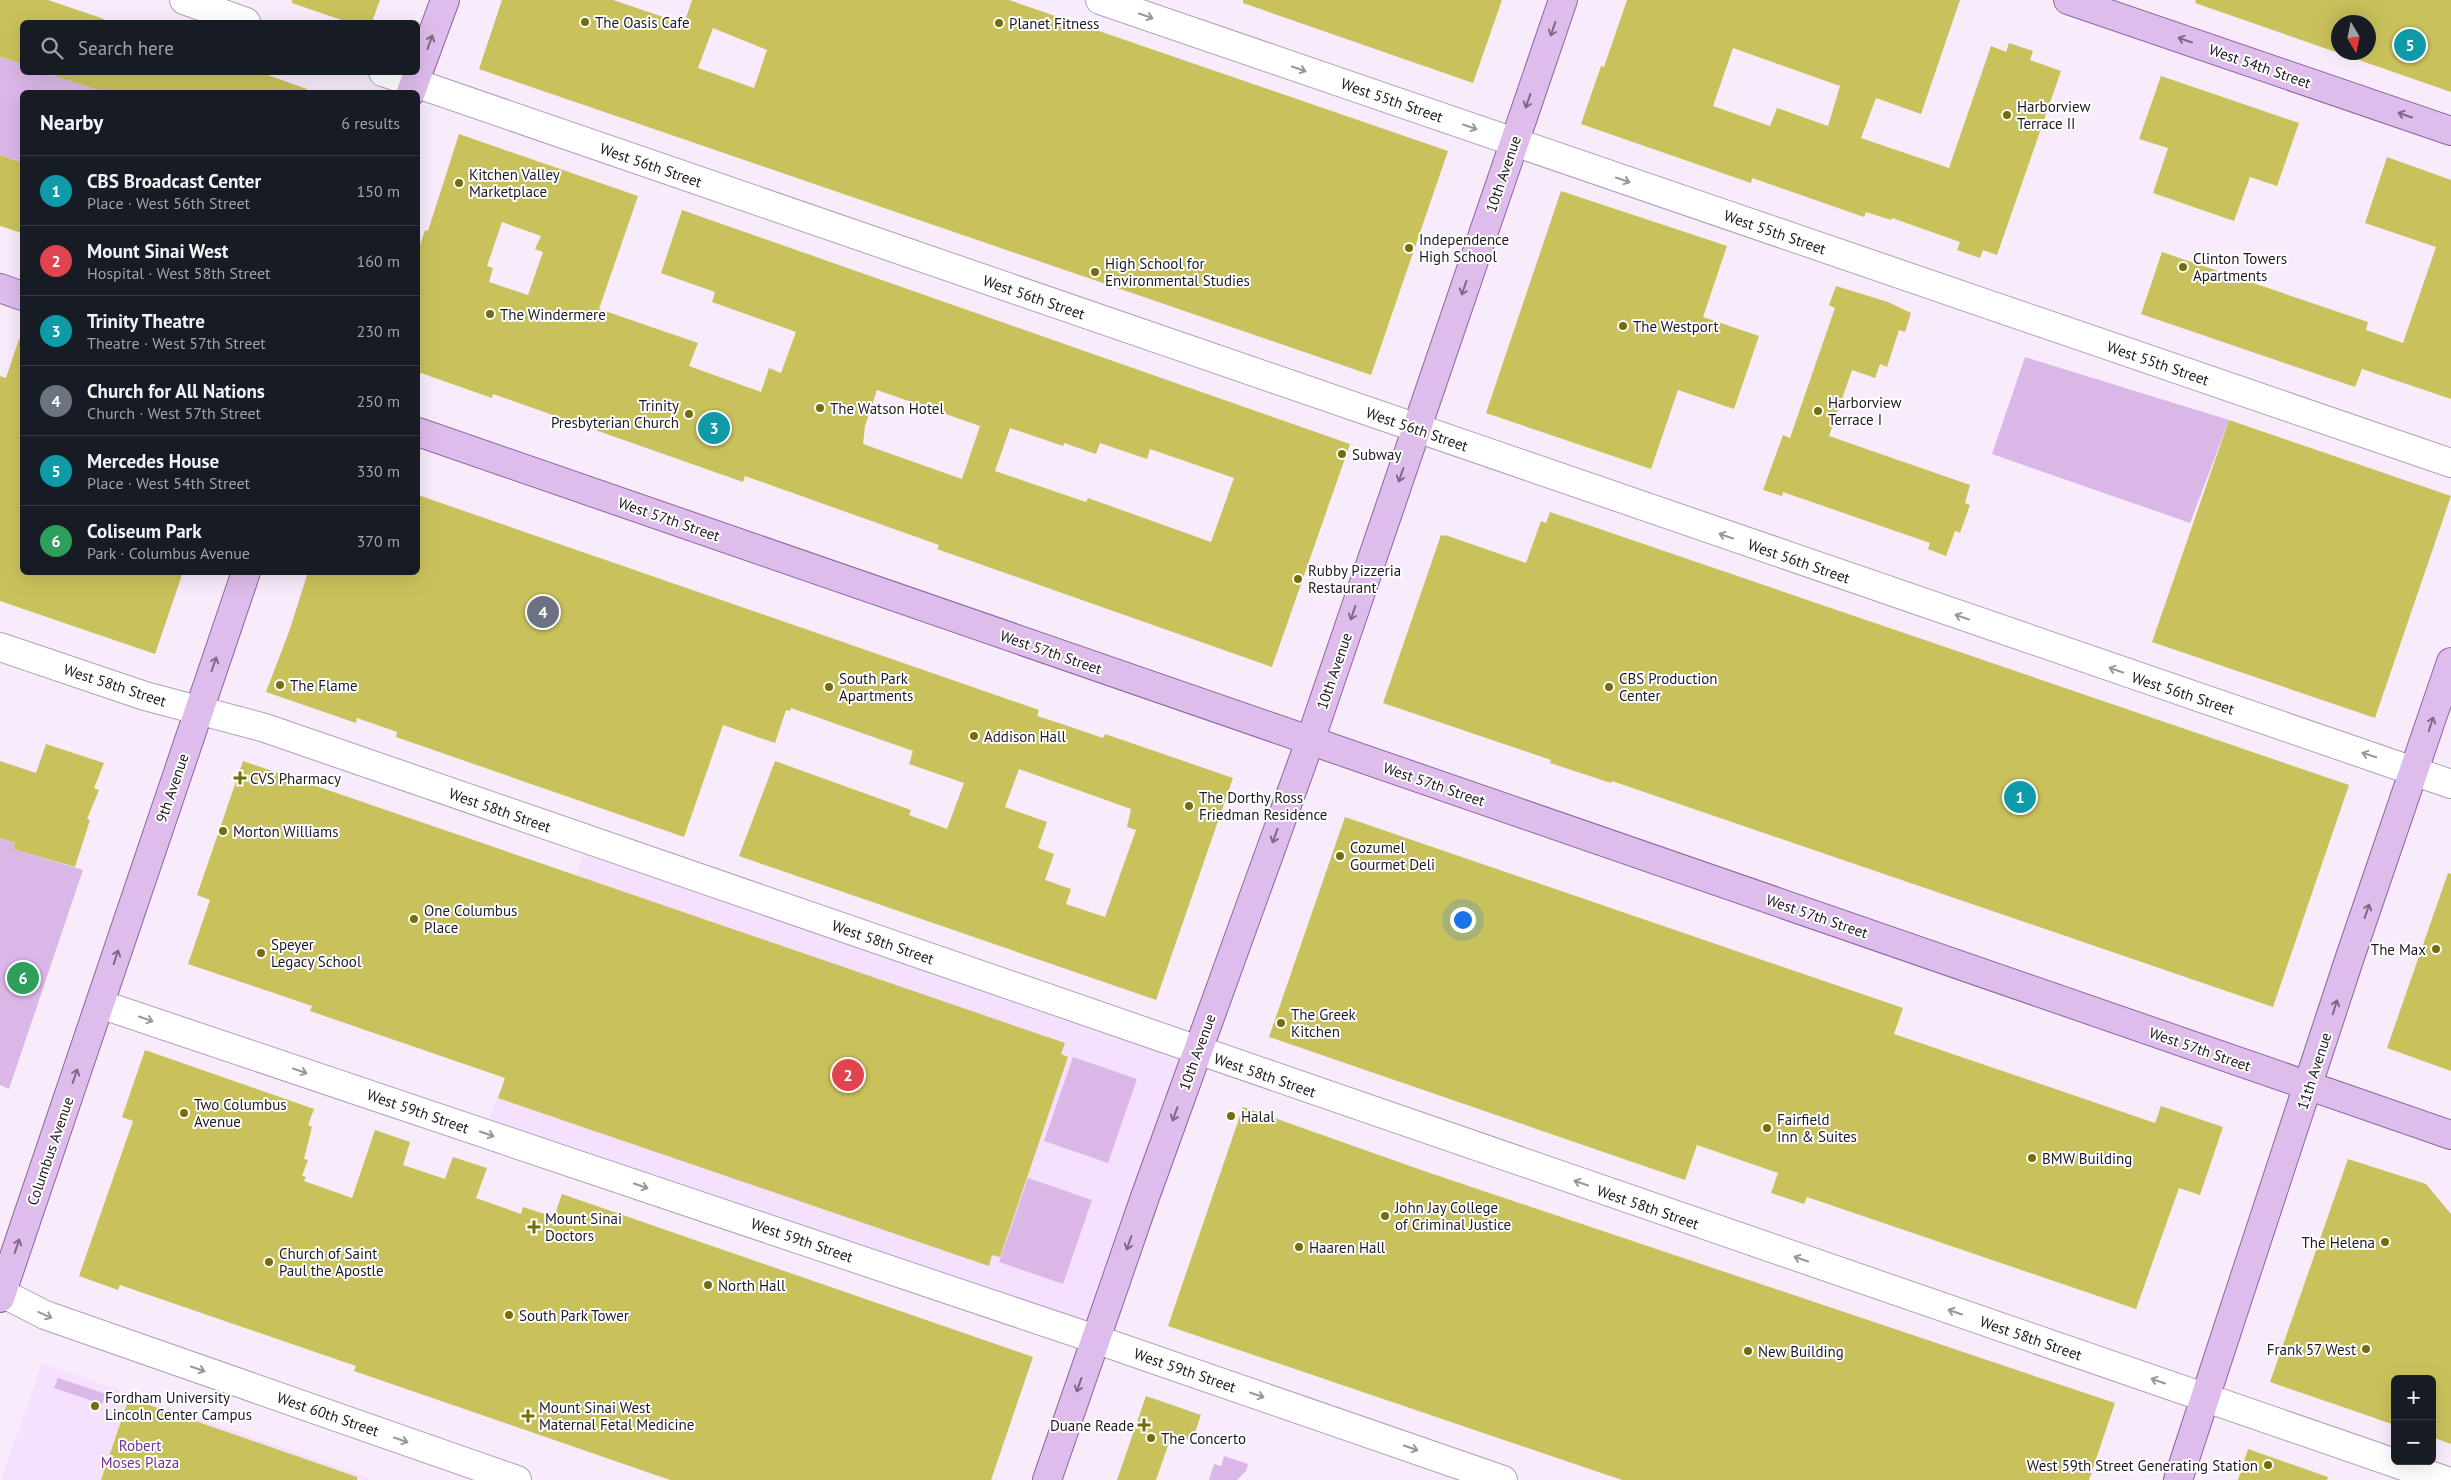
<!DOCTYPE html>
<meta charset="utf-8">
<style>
:root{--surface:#171b24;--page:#20242c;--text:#f1f3f6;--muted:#9ea1a6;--line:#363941;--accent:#736d0a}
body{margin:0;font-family:"PT Sans",sans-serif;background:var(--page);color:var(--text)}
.controls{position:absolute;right:15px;bottom:15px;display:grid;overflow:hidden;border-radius:8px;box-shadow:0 5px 20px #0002}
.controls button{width:45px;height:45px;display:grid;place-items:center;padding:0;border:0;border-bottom:1px solid var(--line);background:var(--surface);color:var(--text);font:25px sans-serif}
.compass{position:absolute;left:2331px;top:15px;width:45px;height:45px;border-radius:50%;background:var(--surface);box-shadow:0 5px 20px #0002;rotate:170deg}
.you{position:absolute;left:1462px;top:919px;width:18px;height:18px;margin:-12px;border:4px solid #fff;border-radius:50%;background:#1a73e8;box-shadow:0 0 0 8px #1a73e833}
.badge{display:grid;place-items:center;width:32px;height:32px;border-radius:50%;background:var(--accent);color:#fff;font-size:16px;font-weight:700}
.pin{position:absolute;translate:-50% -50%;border:2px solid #fff;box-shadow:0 1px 5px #0006}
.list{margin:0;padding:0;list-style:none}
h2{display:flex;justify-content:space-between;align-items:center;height:65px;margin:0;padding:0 20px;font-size:21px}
h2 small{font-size:16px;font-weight:400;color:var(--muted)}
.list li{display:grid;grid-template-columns:32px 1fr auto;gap:15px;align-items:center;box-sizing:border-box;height:70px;padding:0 20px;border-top:1px solid var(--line)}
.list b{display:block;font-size:19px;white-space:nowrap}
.list p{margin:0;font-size:16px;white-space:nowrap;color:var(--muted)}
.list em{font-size:16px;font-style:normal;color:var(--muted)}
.icon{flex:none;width:28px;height:28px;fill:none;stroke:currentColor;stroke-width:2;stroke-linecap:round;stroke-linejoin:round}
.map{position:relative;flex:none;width:2451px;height:1480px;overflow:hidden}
.search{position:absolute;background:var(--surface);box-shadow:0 5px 20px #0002;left:20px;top:20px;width:400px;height:55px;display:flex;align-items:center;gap:12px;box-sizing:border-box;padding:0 18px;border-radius:8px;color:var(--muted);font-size:19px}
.panel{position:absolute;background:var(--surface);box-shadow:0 5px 20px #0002;left:20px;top:90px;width:400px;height:485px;border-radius:8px}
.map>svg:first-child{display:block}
</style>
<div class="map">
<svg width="2451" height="1480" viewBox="0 0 2451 1480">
<rect width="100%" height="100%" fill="#f7ebfc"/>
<g fill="#f5e1fd">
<path d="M588 841 1197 1052 1095 1339 485 1133Z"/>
<path d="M42 1363 374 1480H1Z"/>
</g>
<g fill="#dbb7e8">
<path d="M0 57 22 64V72L46 73 104 92H22V163L0 155Z"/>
<path d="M2025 357 2229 420 2190 523 1992 454Z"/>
<path d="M0 838 15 843 13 849 83 870 9 1089 0 1085Z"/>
<path d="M1073 1057 1137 1079 1108 1163 1044 1141Z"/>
<path d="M1028 1178 1092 1200 1063 1284 999 1262Z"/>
<path d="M58 1378 106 1394 102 1404 54 1388Z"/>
<path d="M1224 1456 1248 1464 1246 1471 1237 1480H1209L1214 1464 1221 1466Z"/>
</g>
<g fill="#c9c25c" fill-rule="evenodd">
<path d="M0 0H48L104 19 103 22H22V64L0 57Z"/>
<path d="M292 0H380L372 22H347L292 3Z"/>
<path d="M502 0H613L684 24 692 0H1009L1448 151 1371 375 479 69ZM713 28 767 50 754 88 698 68Z"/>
<path d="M1243 0H1502L1473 83 1243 3Z"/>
<path d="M1627 0H1960L1921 114 1876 98 1861 138 1949 168 1991 46 2006 52 2009 43 2033 51 2030 60 2061 71 1997 255 1983 250 1980 258 1957 250 1960 242 1892 218 1891 220 1866 212 1864 217 1752 178 1751 183 1581 124 1601 66 1604 67ZM1733 48 1840 86 1828 126 1777 108 1770 126 1713 106Z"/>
<path d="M2196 0H2451V92L2195 3ZM2338 22H2368V52H2338Z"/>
<path d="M56 72H259L307 89V92H104L55 76Z"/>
<path d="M2161 76 2299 123 2277 186 2250 177 2234 221 2153 193 2168 148 2139 139Z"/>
<path d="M459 134 638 196 599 309 698 343 689 366 761 392 769 368 781 373 796 332 712 302 715 292 661 273 682 210 1350 444 1272 667 937 549 939 545 745 476 743 482 493 394 492 398 418 372V251L425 230 428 231ZM502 222 541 236 535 249 543 252 528 295 489 282 493 268 487 266ZM877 390 980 426 962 479 863 444 865 426ZM1010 428 1063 446 1064 443 1096 454 1100 443 1147 459 1150 449 1234 478 1211 542 1088 498 1086 502 995 471Z"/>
<path d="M0 155 22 163V233L0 226Z"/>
<path d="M2387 157 2451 180V399L2362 369 2355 387 2141 314 2162 252 2368 322 2366 330 2403 343 2436 247 2365 223Z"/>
<path d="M1561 191 1727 246 1703 317 1759 336 1734 409 1678 390 1651 469 1486 413Z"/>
<path d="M1836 286 1888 302 1911 313 1905 332 1899 330 1887 367 1880 364 1875 378 1852 370 1829 436 1970 485 1965 503 1970 505 1960 533 1955 531 1946 556 1928 549 1930 543 1783 492 1782 496 1763 490 1783 435 1790 438 1835 308 1829 305Z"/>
<path d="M19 339 22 340V572H183L155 654 0 601V376L6 378Z"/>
<path d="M2229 420 2451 496 2375 718 2152 642Z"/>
<path d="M418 495 1039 710 1037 716 1059 723 1103 738 1105 734 1233 778 1156 1000 739 856 775 761 911 810 909 815 947 829 964 783 909 764 913 751 791 708 790 711 786 710 775 743 723 725 684 837 396 737 397 732 357 718 356 723 266 692 290 629 308 572H418ZM1019 769 1131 809 1127 827 1136 830 1105 917 1066 904 1071 889 1045 880 1054 854 1038 848 1047 822 1005 807Z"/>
<path d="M1550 512 2349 785 2273 1007 1612 781 1611 783 1550 763 1551 760 1383 703 1441 535 1444 536 1445 535 1526 563 1541 521 1546 523Z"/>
<path d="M46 744 104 763 94 788 99 790 87 819 90 820 75 867 13 849 15 843 0 838V761L36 773Z"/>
<path d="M243 761 1065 1043 1061 1054 1068 1057 1000 1257 992 1255 989 1266 498 1098 505 1078 310 1011 312 1006 188 964 210 900 197 895Z"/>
<path d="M1345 817 1903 1008 1894 1034 2155 1123 2161 1106 2223 1127 2200 1195 2179 1188 2136 1309 1807 1197 1804 1204 1771 1193 1778 1173 1697 1145 1685 1180 1269 1037Z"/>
<path d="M2448 873 2451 874V1071L2387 1048Z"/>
<path d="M145 1050 314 1109 308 1125 312 1127 304 1159 308 1160 302 1176 306 1177 304 1181 352 1198 375 1130 410 1142 403 1165 445 1179 453 1157 487 1168 476 1198 521 1214 523 1207 554 1217 562 1194 1033 1357 991 1480H670L354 1371 356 1366 120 1285 118 1290 79 1276 133 1121 122 1117Z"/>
<path d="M1243 1107 1427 1172 2115 1403 2089 1480H1622L1168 1326Z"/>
<path d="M2348 1159 2426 1184 2451 1214V1444L2432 1437V1379H2395V1425L2270 1382Z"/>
<path d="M1146 1396 1201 1415 1192 1441 1172 1434 1156 1480H1117Z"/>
<path d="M129 1398 357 1477V1480H101Z"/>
<path d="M2248 1449 2328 1477 2327 1480H2238Z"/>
</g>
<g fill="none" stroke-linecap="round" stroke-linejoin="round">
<g stroke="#b29fba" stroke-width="30">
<g id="minor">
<path d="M184 0 246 22"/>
<path d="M1100 0 2451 463"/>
<path d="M383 72 2451 784"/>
<path d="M0 647 145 696 265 728 2444 1480"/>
<path d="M100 1004 1095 1339 1503 1480"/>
<path d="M0 1292 45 1315 517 1480"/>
</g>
</g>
<g stroke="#8d669c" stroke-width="30">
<g id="major">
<path d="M2068 0 2451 131"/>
<path d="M411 92 445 0"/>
<path d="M0 288 22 296"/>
<path d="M418 432 2451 1135"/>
<path d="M0 1298 246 572"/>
<path d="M1047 1480 1145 1197 1310 741 1563 0"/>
<path d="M2178 1480 2350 957 2451 662"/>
</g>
</g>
<use href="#minor" stroke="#fff" stroke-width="28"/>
<use href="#major" stroke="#debceb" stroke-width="28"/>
</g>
<defs><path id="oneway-shaft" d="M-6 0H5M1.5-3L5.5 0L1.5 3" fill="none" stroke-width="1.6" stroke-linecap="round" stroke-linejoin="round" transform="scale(1.25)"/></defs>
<g stroke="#9a979c">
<use href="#oneway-shaft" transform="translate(1146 16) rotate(19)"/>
<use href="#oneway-shaft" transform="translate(1299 69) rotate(19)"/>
<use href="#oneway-shaft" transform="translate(1470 127) rotate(19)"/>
<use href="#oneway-shaft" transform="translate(1623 180) rotate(19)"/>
<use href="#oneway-shaft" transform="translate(1726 536) rotate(-161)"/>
<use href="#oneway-shaft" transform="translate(1962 617) rotate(-161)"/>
<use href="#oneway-shaft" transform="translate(2116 670) rotate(-161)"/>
<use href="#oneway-shaft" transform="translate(2369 755) rotate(-162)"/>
<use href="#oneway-shaft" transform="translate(146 1019) rotate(19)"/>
<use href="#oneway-shaft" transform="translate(300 1071) rotate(19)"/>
<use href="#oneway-shaft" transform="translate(487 1134) rotate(19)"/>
<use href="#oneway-shaft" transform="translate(1581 1183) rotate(-161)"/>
<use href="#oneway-shaft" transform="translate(641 1186) rotate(19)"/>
<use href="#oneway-shaft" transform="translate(1801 1259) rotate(-161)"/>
<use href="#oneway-shaft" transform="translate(1955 1312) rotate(-161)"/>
<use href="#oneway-shaft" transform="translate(45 1315) rotate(24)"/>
<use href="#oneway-shaft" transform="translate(198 1369) rotate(19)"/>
<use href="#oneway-shaft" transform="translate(2158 1381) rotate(-161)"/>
<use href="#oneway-shaft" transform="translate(1257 1395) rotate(19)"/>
<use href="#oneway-shaft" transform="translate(401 1440) rotate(19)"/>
<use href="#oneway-shaft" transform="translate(1411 1448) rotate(19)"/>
</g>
<g stroke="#7e6a86">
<use href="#oneway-shaft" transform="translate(1553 29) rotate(109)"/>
<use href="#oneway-shaft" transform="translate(2185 40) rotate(-161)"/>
<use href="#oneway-shaft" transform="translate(430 42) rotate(-70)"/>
<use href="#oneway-shaft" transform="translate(1528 101) rotate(109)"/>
<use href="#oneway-shaft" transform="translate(2405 115) rotate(-161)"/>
<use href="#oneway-shaft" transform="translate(1464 288) rotate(109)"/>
<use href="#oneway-shaft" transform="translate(1401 475) rotate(109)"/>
<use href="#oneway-shaft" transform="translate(1353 613) rotate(109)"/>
<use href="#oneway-shaft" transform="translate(214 664) rotate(-71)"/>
<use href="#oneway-shaft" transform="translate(2431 724) rotate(-72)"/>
<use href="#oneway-shaft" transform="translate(1275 836) rotate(110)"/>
<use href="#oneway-shaft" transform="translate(2367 911) rotate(-71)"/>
<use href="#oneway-shaft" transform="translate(116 957) rotate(-72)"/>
<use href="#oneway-shaft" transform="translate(2335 1007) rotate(-73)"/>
<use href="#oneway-shaft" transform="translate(75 1076) rotate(-71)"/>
<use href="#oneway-shaft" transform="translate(1175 1114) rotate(110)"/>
<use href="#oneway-shaft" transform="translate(1129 1243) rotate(109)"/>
<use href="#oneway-shaft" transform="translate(17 1246) rotate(-71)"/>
<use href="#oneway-shaft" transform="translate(1079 1385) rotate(109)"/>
</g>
<g fill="#736d0a" stroke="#fff" stroke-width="2">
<circle cx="585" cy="22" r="5"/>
<circle cx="999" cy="23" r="5"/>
<circle cx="2007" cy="115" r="5"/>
<circle cx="459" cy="183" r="5"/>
<circle cx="1409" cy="248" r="5"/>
<circle cx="2183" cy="267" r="5"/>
<circle cx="1095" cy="272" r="5"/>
<circle cx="490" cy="314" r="5"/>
<circle cx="1623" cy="326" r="5"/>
<circle cx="820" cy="408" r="5"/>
<circle cx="1818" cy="411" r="5"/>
<circle cx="689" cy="414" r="5"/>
<circle cx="1342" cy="454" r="5"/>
<circle cx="1298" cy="579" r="5"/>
<circle cx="280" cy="685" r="5"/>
<circle cx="829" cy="687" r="5"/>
<circle cx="1609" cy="687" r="5"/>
<circle cx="974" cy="736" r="5"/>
<path d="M237.5 770.5h5v5h5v5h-5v5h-5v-5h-5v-5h5z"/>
<circle cx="1189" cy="806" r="5"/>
<circle cx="223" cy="831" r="5"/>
<circle cx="1340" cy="856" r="5"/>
<circle cx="414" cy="919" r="5"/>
<circle cx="2436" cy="949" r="5"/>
<circle cx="261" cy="953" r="5"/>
<circle cx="1281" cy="1023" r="5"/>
<circle cx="184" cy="1113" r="5"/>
<circle cx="1231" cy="1116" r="5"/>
<circle cx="1767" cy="1128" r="5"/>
<circle cx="2032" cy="1158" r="5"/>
<circle cx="1385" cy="1216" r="5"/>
<path d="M531.5 1219.5h5v5h5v5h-5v5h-5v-5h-5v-5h5z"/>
<circle cx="2385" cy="1242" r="5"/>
<circle cx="1299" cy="1247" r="5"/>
<circle cx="269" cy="1262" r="5"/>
<circle cx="708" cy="1285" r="5"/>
<circle cx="509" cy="1315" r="5"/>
<circle cx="2366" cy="1349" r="5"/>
<circle cx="1748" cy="1351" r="5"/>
<circle cx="95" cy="1406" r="5"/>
<path d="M525.5 1408.5h5v5h5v5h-5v5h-5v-5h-5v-5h5z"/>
<path d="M1141.5 1417.5h5v5h5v5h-5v5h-5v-5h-5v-5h5z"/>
<circle cx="1151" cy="1438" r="5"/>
<circle cx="2268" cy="1465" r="5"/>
</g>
<g text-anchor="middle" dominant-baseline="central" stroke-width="4" stroke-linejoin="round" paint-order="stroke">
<g font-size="15" fill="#1f1822" stroke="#fff" text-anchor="start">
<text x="595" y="22">The Oasis Cafe</text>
<text x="1009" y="23">Planet Fitness</text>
<text x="2017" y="106">Harborview<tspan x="2017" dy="17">Terrace II</tspan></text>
<text x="469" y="174">Kitchen Valley<tspan x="469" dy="17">Marketplace</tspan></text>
<text x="1419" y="239">Independence<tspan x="1419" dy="17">High School</tspan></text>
<text x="2193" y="258">Clinton Towers<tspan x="2193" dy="17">Apartments</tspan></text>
<text x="1105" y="263">High School for<tspan x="1105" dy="17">Environmental Studies</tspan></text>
<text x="500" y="314">The Windermere</text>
<text x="1633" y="326">The Westport</text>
<text x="1828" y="402">Harborview<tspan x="1828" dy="17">Terrace I</tspan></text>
<text x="679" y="405" text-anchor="end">Trinity<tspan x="679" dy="17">Presbyterian Church</tspan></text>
<text x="830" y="408">The Watson Hotel</text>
<text x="1352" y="454">Subway</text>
<text x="1308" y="570">Rubby Pizzeria<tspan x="1308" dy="17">Restaurant</tspan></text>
<text x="839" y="678">South Park<tspan x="839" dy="17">Apartments</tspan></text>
<text x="1619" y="678">CBS Production<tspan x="1619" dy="17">Center</tspan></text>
<text x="290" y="685">The Flame</text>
<text x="984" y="736">Addison Hall</text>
<text x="250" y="778">CVS Pharmacy</text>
<text x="1199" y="797">The Dorthy Ross<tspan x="1199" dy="17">Friedman Residence</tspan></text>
<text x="233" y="831">Morton Williams</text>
<text x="1350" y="847">Cozumel<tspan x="1350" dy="17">Gourmet Deli</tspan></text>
<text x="424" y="910">One Columbus<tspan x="424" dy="17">Place</tspan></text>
<text x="271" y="944">Speyer<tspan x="271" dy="17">Legacy School</tspan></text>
<text x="2426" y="949" text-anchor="end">The Max</text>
<text x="1291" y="1014">The Greek<tspan x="1291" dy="17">Kitchen</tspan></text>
<text x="194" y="1104">Two Columbus<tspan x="194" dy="17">Avenue</tspan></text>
<text x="1241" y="1116">Halal</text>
<text x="1777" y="1119">Fairfield<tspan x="1777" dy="17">Inn &amp; Suites</tspan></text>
<text x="2042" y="1158">BMW Building</text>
<text x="1395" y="1207">John Jay College<tspan x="1395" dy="17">of Criminal Justice</tspan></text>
<text x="545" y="1218">Mount Sinai<tspan x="545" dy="17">Doctors</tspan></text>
<text x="2375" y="1242" text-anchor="end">The Helena</text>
<text x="1309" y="1247">Haaren Hall</text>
<text x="279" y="1253">Church of Saint<tspan x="279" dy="17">Paul the Apostle</tspan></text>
<text x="718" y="1285">North Hall</text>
<text x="519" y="1315">South Park Tower</text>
<text x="2356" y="1349" text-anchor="end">Frank 57 West</text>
<text x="1758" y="1351">New Building</text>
<text x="105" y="1397">Fordham University<tspan x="105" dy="17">Lincoln Center Campus</tspan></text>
<text x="539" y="1407">Mount Sinai West<tspan x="539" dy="17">Maternal Fetal Medicine</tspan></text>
<text x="1134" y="1425" text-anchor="end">Duane Reade</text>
<text x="1161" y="1438">The Concerto</text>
<text x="2258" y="1465" text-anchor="end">West 59th Street Generating Station</text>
</g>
<g font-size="15" fill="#1f1822" stroke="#fff">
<text transform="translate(2260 66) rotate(19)">West 54th Street</text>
<text transform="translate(1392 100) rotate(19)">West 55th Street</text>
<text transform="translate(651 165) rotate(19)">West 56th Street</text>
<text transform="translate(1503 174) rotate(-71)">10th Avenue</text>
<text transform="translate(1775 232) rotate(19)">West 55th Street</text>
<text transform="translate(1034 297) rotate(19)">West 56th Street</text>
<text transform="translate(2158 363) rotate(19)">West 55th Street</text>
<text transform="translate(1417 429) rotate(19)">West 56th Street</text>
<text transform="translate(669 519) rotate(19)">West 57th Street</text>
<text transform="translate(1799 561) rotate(19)">West 56th Street</text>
<text transform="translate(1051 652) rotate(19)">West 57th Street</text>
<text transform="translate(1334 671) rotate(-71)">10th Avenue</text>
<text transform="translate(115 685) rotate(18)">West 58th Street</text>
<text transform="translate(2183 693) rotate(18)">West 56th Street</text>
<text transform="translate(1434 784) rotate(19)">West 57th Street</text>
<text transform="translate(172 788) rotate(-71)">9th Avenue</text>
<text transform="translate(500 810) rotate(19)">West 58th Street</text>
<text transform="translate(1817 916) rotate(19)">West 57th Street</text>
<text transform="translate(883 942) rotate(19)">West 58th Street</text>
<text transform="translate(2200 1049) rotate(19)">West 57th Street</text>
<text transform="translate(1197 1052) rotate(-70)">10th Avenue</text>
<text transform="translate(2314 1071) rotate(-72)">11th Avenue</text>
<text transform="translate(1265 1075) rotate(19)">West 58th Street</text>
<text transform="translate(418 1111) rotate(19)">West 59th Street</text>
<text transform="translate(50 1151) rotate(-71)">Columbus Avenue</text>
<text transform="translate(1648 1207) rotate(19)">West 58th Street</text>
<text transform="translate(802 1240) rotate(19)">West 59th Street</text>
<text transform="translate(2031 1338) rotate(19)">West 58th Street</text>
<text transform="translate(1185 1370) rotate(19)">West 59th Street</text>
<text transform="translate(328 1414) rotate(19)">West 60th Street</text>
</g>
<g font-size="15" fill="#76318d" stroke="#fff">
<text x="140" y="1445">Robert<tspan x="140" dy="17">Moses Plaza</tspan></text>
</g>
</g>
</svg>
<div class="controls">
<button>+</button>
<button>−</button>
</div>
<svg class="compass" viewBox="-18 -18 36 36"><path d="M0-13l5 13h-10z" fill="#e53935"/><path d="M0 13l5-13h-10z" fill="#9ea1a6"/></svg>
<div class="you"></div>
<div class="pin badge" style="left:2020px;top:797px;background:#0f9aa8">1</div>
<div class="pin badge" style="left:848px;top:1075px;background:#e0444e">2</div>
<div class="pin badge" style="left:714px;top:428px;background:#0f9aa8">3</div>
<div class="pin badge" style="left:543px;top:612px;background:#6b7280">4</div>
<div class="pin badge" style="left:2410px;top:45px;background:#0f9aa8">5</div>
<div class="pin badge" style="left:23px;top:978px;background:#2e9e5b">6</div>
<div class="search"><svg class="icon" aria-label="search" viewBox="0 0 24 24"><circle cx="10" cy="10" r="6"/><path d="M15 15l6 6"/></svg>Search here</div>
<section class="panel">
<h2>Nearby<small>6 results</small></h2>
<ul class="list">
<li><span class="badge" style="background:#0f9aa8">1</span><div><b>CBS Broadcast Center</b><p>Place · West 56th Street</p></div><em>150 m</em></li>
<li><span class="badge" style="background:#e0444e">2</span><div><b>Mount Sinai West</b><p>Hospital · West 58th Street</p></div><em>160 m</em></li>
<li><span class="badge" style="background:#0f9aa8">3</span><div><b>Trinity Theatre</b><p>Theatre · West 57th Street</p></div><em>230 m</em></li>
<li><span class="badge" style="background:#6b7280">4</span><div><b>Church for All Nations</b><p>Church · West 57th Street</p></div><em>250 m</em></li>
<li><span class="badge" style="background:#0f9aa8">5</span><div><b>Mercedes House</b><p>Place · West 54th Street</p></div><em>330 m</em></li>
<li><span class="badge" style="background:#2e9e5b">6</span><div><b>Coliseum Park</b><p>Park · Columbus Avenue</p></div><em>370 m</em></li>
</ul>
</section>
</div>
